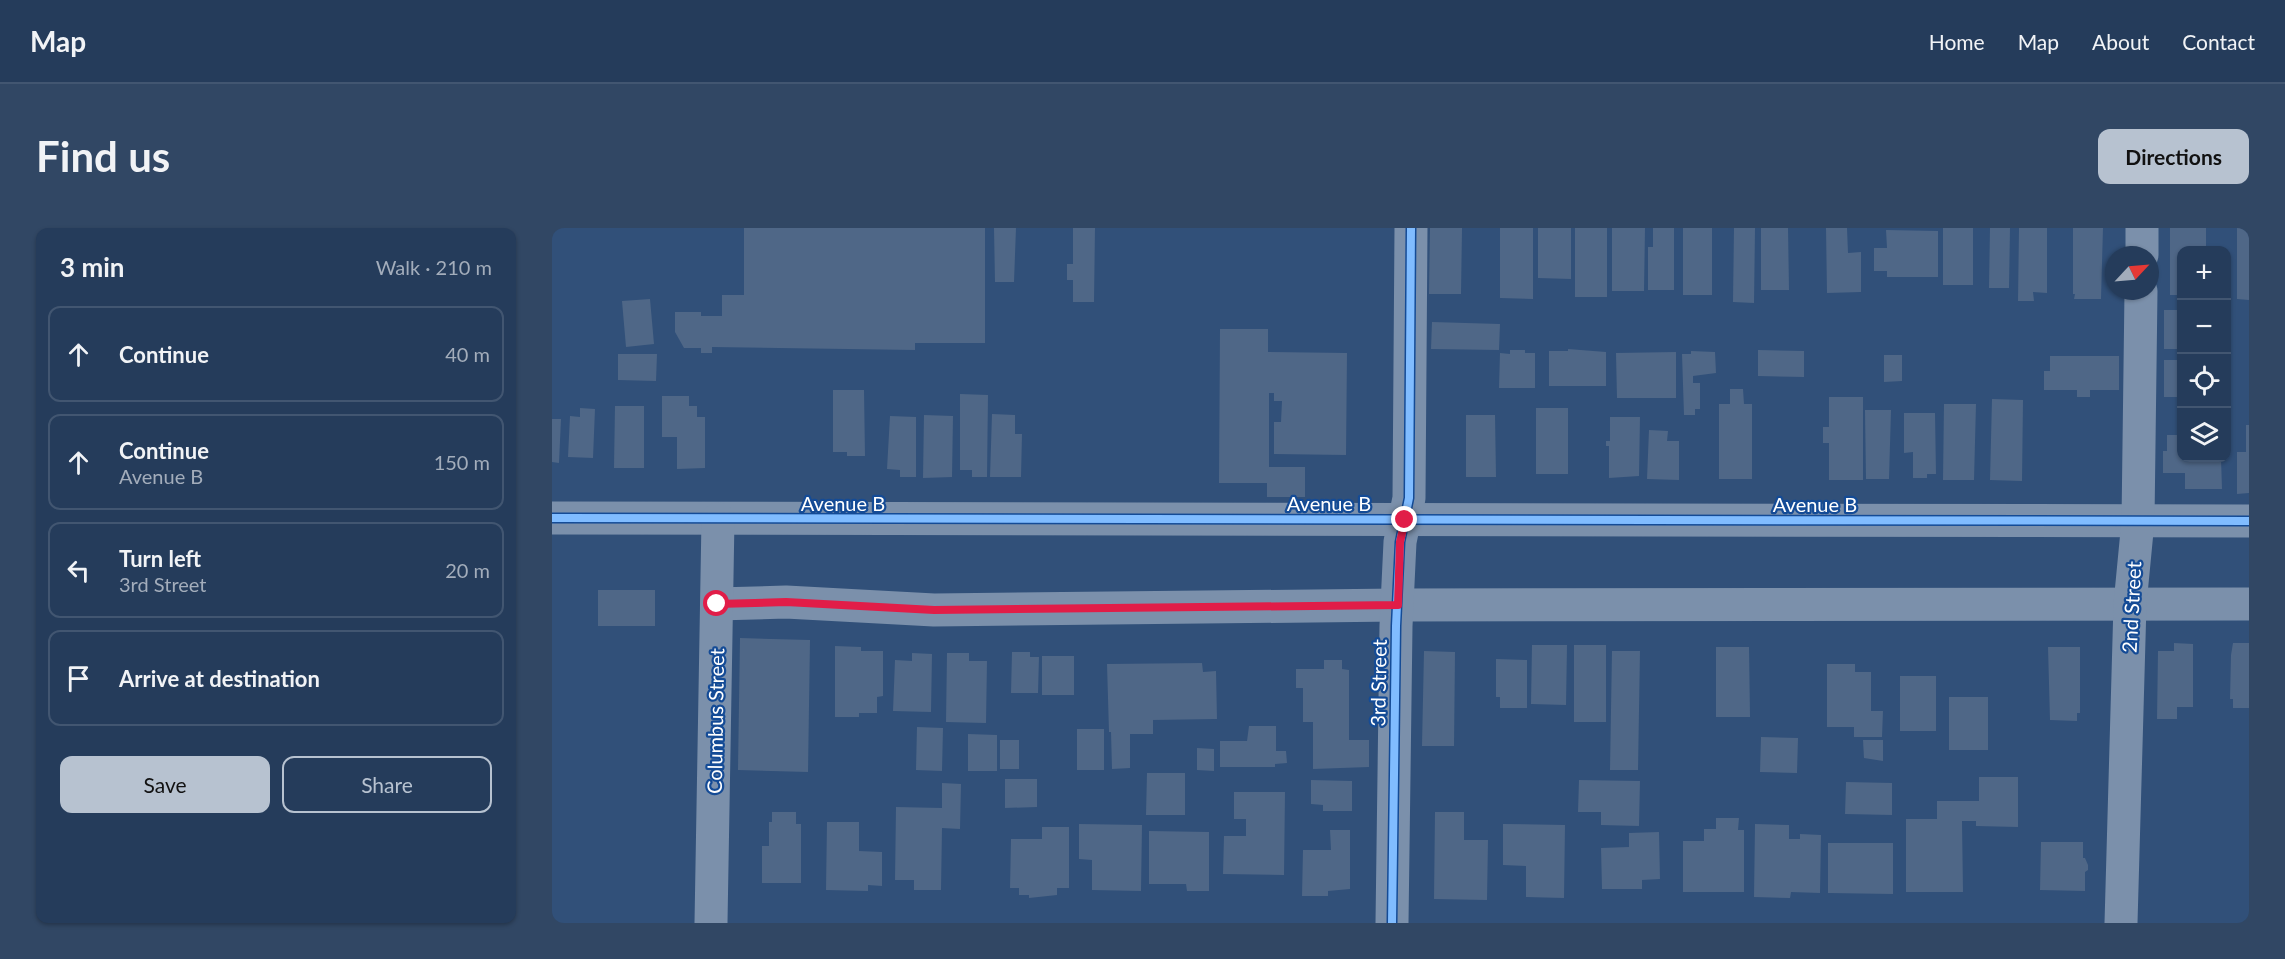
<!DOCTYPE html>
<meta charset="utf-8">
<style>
:root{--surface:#253c5b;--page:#314764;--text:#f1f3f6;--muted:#a3adbb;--line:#425671;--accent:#b7c2d0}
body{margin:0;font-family:Lato,sans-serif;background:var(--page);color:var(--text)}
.controls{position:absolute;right:18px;top:18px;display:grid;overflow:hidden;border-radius:12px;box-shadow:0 2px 4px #0004}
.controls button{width:54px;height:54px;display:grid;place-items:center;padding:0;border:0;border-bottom:2px solid var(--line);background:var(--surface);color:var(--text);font:30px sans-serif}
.compass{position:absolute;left:1553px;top:18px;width:54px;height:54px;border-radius:50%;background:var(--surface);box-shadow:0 2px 4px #0004;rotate:64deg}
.stop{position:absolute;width:18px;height:18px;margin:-14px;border:4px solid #e11d48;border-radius:50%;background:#fff}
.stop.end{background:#e11d48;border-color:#fff;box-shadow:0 2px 6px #0008}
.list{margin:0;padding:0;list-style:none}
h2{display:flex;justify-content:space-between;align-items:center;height:78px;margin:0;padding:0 24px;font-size:26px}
h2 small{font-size:20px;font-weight:400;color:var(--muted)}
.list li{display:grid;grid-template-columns:39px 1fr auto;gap:18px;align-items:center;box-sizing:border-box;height:96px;margin:0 12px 12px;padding:0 12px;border:2px solid var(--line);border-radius:12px}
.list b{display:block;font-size:22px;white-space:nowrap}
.list p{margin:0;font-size:20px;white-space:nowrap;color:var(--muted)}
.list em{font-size:20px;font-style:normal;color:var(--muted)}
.actions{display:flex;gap:12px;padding:18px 24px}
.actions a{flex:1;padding:14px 0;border:2px solid var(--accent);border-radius:12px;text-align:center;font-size:21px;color:var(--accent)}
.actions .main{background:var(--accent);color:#111}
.icon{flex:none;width:33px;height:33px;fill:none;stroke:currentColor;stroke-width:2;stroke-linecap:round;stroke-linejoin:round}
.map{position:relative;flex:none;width:1697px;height:695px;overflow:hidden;border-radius:12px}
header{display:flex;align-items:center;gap:36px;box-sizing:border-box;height:84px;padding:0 30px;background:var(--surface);border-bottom:2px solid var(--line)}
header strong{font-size:28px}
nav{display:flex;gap:33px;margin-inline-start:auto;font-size:21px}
.intro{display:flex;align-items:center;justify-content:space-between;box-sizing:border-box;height:144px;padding:0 36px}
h1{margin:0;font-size:42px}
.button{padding:15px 27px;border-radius:12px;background:var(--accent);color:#111;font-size:21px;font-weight:700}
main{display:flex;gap:36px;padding:0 36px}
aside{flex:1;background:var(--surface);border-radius:12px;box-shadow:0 2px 4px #0004}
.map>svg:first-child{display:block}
</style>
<header>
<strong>Map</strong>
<nav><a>Home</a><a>Map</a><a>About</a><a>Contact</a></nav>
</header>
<div class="intro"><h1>Find us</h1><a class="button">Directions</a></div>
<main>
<aside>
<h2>3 min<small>Walk · 210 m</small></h2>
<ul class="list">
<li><svg class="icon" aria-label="ahead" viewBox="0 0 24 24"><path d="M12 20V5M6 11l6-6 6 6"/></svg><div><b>Continue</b></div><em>40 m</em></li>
<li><svg class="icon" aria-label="ahead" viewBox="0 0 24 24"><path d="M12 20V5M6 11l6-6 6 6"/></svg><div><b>Continue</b><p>Avenue B</p></div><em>150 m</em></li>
<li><svg class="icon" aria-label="left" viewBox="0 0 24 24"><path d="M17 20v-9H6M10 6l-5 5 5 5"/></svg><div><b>Turn left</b><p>3rd Street</p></div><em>20 m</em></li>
<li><svg class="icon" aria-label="arrive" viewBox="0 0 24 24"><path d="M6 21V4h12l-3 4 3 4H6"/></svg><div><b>Arrive at destination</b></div></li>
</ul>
<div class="actions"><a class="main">Save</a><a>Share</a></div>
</aside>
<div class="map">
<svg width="1697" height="695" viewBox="0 0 1697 695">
<rect width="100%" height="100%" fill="#315079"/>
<g fill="#4f6787">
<path d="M192 0H433V115H363V122L160 119V125H149V120H132L123 104V84H149V88H170V67H192Z"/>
<path d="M442 0H464L462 54H443Z"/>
<path d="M521 0H543L542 74H521V52H515V36H521Z"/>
<path d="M878 0H910L909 66H877Z"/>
<path d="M948 0H981V71L948 70Z"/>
<path d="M986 0H1019V51L986 50Z"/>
<rect x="1023" y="0" width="32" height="69"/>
<path d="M1060 0H1093L1092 63H1060Z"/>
<path d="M1101 0H1122V62H1096V19H1101Z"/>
<rect x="1131" y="0" width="29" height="67"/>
<path d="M1182 0H1203L1202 75 1181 74Z"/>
<path d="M1209 0H1236L1237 62H1209Z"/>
<path d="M1274 0H1295L1296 25 1309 24V64L1275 65Z"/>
<rect x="1391" y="0" width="30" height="57"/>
<path d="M1438 0H1458L1457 60H1437Z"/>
<path d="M1467 0H1495V65L1481 64 1482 73H1466Z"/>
<path d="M1521 0H1551L1549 71H1522L1523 66H1521Z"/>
<path d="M1618 0H1654V22H1630V67H1618Z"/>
<path d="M1685 0H1697V72L1685 71Z"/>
<path d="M1334 2 1386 3V49H1335V43H1322V20H1335Z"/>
<path d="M98 71 102 116 74 119 70 73Z"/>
<rect x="1612" y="82" width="18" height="39"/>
<path d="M880 94 948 96 947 122 879 121Z"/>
<path d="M668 101H716V124L795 125 794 227 722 226V194H729L730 173H722V165H717V239H753V269H715V255H667Z"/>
<path d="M1016 121 1054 124V158H997V123H1016Z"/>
<path d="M958 122H973V125H983V160H947L948 125 958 126Z"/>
<path d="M1206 122 1252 123V149L1206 148Z"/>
<path d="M1139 123 1163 124 1164 145 1141 148V155H1148V181H1143V187H1132L1130 126H1139Z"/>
<path d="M1124 124V170H1065L1064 125Z"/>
<path d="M66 126H105L104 153 66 152Z"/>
<path d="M1332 127H1350V153L1332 154Z"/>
<path d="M1498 128H1567V162H1538V169H1525V162H1492V143H1498Z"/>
<rect x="1612" y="132" width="18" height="37"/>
<path d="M1178 161H1191L1192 176H1200V251H1167V176H1178Z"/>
<path d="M281 162H312L313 228H295V224H281Z"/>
<path d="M408 166 436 167 435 249H420V242H408Z"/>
<path d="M110 168H137V178H145V189H153V240L125 241V209H110Z"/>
<path d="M1277 169H1311V252H1277V215H1271V199H1277Z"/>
<path d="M1440 171 1471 172 1470 253 1438 252Z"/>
<path d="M1392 176H1424L1422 252H1391Z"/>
<path d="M63 178H92V240H62Z"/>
<path d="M28 180 43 181 41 230 16 229 18 188 28 189Z"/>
<rect x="984" y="180" width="32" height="66"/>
<path d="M1313 182H1339L1337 251H1314Z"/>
<path d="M1352 185H1383L1384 246H1375V250H1361V224L1352 225Z"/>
<path d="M440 186 463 187V206H470L469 249H438Z"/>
<path d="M372 187 401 188 400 249 371 250Z"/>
<path d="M914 187H943L944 249H914Z"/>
<path d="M338 188 364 189V249H348V242L335 241Z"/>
<path d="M1058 189H1088L1087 248 1057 250V218H1054V213H1058Z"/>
<path d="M0 191H9L7 235 0 234Z"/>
<path d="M1694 197H1697V265L1685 266V224H1694Z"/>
<path d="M1097 202 1116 203 1115 213H1127V252L1095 251Z"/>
<path d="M1615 207H1630V230H1669L1670 261H1633V245H1611V223H1615Z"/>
<rect x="46" y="362" width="57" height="36"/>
<path d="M188 410 258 412 256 544 186 542Z"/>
<path d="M1622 415 1641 416V479H1625V491H1605L1606 423H1622Z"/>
<path d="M1681 415H1697V480H1681V471H1678L1679 427Z"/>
<path d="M980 417H1015L1014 477 979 476Z"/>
<rect x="1022" y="417" width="32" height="77"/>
<path d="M283 418 309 419V423H331V468L325 469V485H307V489H283Z"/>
<path d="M1164 419H1197L1198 489H1164Z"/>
<path d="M1496 419H1528V485H1525V493L1498 492Z"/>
<path d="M872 423 903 424 902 518H870Z"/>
<path d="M1060 423H1088L1086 542H1058Z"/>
<path d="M460 424H478V429H487L486 465H459Z"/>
<path d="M360 425 380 426 379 484 341 483 343 432 360 433Z"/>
<path d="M395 425H417V433H435L434 495 394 494Z"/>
<rect x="490" y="428" width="32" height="39"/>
<path d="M944 431 975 432V480H948V469H944Z"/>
<path d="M772 432H790V441L797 442V512H817V539L761 541V494H751V460H744V441H772Z"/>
<path d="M650 435 651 444 664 443 665 491 601 492V506H578V540L560 541 559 504H557L555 436Z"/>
<path d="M1275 436H1303V444H1319V483H1331L1330 509H1302V499H1275Z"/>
<rect x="1348" y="448" width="36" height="55"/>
<rect x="1397" y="469" width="39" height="53"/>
<path d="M697 498H724V523H734L735 535 723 536V539H668V513H695Z"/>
<path d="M365 499 391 500 390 543 364 542Z"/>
<rect x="525" y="501" width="27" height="41"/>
<path d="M416 506 445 507V543H416Z"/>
<path d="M1209 509 1246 510 1245 545 1208 544Z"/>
<rect x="448" y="512" width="19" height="29"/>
<path d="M1311 512H1331V533L1312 530Z"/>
<path d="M645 520 662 521V543L645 542Z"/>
<path d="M595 545H633V587H594Z"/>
<path d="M1427 549H1466V599L1424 598V593H1410L1411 664H1354V591H1385V573H1427Z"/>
<path d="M453 551H485V579L453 580Z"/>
<path d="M759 552 800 553V583H771V577L759 576Z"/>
<path d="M1027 552 1088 553 1087 598 1049 597V584H1026Z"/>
<path d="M1294 554 1340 555V587L1293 586Z"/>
<path d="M390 555 409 556 408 601 390 600 389 662H362V652H343L344 579 390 580Z"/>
<path d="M682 564H733L732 647 671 646 672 608H694V591H682Z"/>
<path d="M220 584H244V596H249V655H210V618H217V594H220Z"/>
<path d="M883 584H912V612H936L935 672 882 671Z"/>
<path d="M1164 590H1187L1186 602H1192V664H1131V613H1152V601H1164Z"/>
<path d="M275 594H307V623L330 624V658L316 657V663L274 662Z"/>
<path d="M527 596 590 597 589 663 540 662V632L527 631Z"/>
<path d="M951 596 1013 597 1012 670 974 669V638L951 637Z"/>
<path d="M1203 596 1237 597V611H1248V606L1269 607 1268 665 1239 664 1238 670 1202 669Z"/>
<path d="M490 599H517V660H505V667L477 670V667H467V660H458L459 611H490Z"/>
<path d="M778 602H798V661L776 663V668H750L751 622H779Z"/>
<path d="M597 603 657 604V663H635L634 656H597Z"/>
<path d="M1107 604 1108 651 1090 652V661H1050L1049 620 1077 619V605Z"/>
<path d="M1489 614H1531V630H1533L1536 637V642L1533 644V663L1488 662Z"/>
<path d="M1276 615H1341V666L1276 665Z"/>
</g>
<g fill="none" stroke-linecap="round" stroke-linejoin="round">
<g stroke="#7b90ab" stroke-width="33">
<path d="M1590 27V0"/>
<path d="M0 290 1697 293"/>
<path d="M165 376 234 374 382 382 846 377 1697 376"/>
<path d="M159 695 166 291"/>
<path d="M840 695 844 398 848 314 857 270 859 0"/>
<path d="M1569 695 1578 376 1586 293 1589 63"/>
</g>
<g stroke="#144b96" stroke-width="11">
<g id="cycleway">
<path d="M0 290 1697 293"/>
<path d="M840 695 844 398 848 314 857 270 859 0"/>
</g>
</g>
<use href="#cycleway" stroke="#80bcff" stroke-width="8"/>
</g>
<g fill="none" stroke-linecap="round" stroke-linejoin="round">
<path stroke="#e11d48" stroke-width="8" d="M165 376 234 374 382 382 846 377 848 314 853 292"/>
</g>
<g text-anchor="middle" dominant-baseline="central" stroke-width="4.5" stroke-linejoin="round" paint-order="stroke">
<g font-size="20" fill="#fff" stroke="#144b96">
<text x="291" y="275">Avenue B</text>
<text x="777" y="275">Avenue B</text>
<text x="1263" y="276">Avenue B</text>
<text transform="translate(1579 379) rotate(-87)">2nd Street</text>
<text transform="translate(826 455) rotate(-89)">3rd Street</text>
<text transform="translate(163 493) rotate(-89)">Columbus Street</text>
</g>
</g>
</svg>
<div class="controls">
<button>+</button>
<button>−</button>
<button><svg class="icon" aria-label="locate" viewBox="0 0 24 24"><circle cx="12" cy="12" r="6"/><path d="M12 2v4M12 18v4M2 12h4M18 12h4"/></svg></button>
<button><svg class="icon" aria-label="layers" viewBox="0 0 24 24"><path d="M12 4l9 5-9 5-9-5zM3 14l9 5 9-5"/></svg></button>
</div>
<svg class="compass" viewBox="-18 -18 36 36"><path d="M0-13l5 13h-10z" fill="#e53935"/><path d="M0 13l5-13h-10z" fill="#a3adbb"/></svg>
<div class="stop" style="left:165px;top:376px"></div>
<div class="stop end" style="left:853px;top:292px"></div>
</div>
</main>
